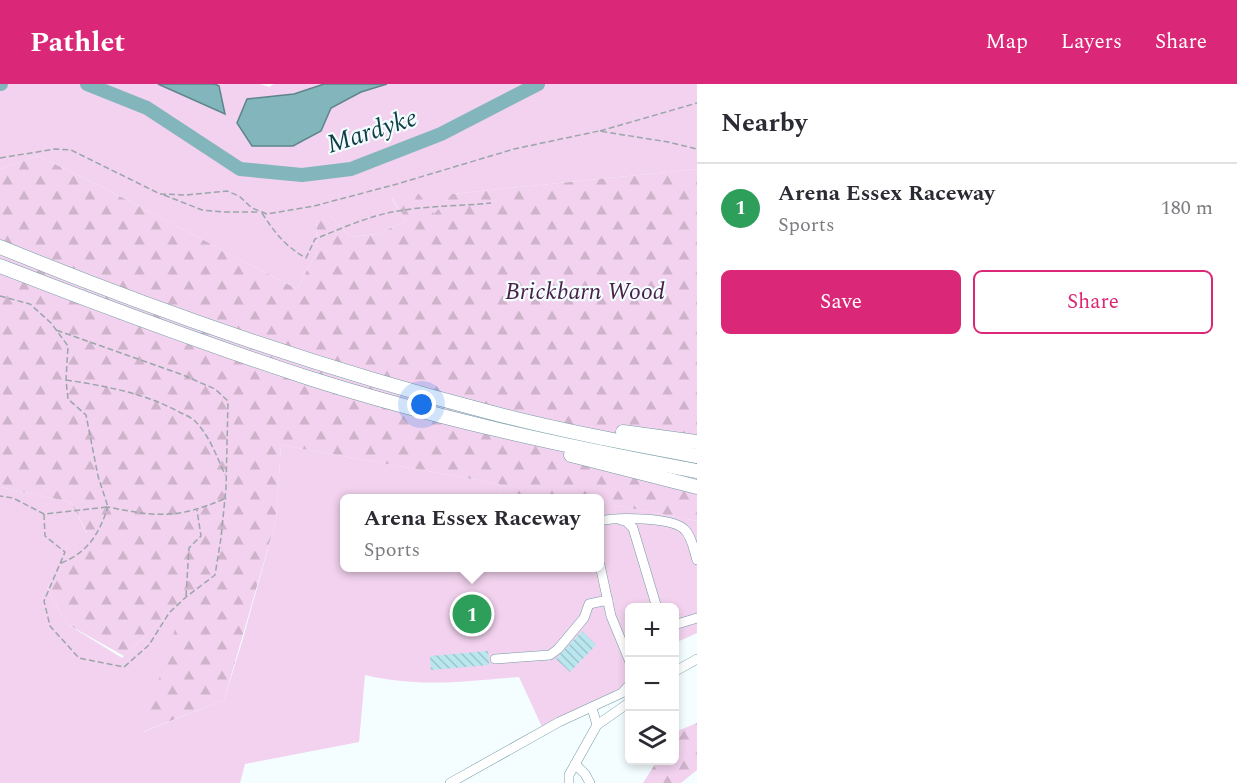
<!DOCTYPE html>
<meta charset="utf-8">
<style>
:root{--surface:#fff;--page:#f2f2f3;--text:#2b2b33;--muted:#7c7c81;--line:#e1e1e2;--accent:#db2777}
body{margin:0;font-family:Spectral,serif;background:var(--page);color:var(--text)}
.controls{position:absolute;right:18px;bottom:18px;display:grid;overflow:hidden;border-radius:9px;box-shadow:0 3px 9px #0003}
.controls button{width:54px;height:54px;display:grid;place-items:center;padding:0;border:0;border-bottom:2px solid var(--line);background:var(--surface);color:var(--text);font:30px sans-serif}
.you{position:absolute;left:422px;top:321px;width:21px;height:21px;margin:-15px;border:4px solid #fff;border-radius:50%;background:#1a73e8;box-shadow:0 0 0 9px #1a73e833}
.badge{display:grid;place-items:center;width:39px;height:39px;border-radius:50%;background:var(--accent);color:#fff;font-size:20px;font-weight:700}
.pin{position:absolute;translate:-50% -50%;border:3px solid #fff;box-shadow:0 2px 6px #0006}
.popup{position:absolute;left:340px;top:410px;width:264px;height:78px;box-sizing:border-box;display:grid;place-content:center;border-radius:9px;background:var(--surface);filter:drop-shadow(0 2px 4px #0005);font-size:20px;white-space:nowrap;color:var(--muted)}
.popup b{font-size:22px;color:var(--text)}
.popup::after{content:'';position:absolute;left:50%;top:100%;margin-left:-12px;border:12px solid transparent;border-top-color:var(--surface)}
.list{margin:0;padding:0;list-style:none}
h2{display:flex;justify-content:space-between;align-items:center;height:78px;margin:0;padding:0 24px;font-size:26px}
h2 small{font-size:20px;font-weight:400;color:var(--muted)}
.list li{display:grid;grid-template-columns:39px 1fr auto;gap:18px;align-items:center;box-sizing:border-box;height:90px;padding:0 24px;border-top:2px solid var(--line)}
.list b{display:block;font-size:22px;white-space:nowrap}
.list p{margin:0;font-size:20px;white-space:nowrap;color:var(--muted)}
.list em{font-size:20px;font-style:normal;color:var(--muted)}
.actions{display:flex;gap:12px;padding:18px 24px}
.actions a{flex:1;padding:14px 0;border:2px solid var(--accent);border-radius:9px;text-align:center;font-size:21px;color:var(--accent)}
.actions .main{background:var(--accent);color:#fff}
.icon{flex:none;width:33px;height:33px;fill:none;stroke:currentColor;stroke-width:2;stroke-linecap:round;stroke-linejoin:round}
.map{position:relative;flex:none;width:697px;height:699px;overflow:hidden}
header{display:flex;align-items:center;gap:36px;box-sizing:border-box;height:84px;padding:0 30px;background:var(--accent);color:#fff}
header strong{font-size:28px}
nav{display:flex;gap:33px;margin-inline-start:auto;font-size:21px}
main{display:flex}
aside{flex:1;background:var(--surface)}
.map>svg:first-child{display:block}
</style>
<header>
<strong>Pathlet</strong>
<nav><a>Map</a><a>Layers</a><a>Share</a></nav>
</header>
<main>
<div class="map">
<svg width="697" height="699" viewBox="0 0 697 699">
<defs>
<pattern id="forest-firs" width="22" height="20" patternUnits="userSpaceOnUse" patternTransform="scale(1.5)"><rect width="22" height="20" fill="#f2d2ee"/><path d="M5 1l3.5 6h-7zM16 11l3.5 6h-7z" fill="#ceb3cb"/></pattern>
<pattern id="building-back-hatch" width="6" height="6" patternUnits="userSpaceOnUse" patternTransform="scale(1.5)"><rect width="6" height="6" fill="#bae7ef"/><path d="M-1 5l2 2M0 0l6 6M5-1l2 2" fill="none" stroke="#9ec5cc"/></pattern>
</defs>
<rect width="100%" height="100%" fill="#f4fdff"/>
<g fill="#f2d2ee">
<path d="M0 0H260L269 3 274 0H697V85L452 110 434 131 391 114 407 137 377 150 351 153 330 132 316 133 317 168 297 205 104 104 38 72 0 85Z"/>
<path d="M281 361 500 400 501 411 502 405 545 414H344V484H600V421H614L697 437V549L675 559 674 524H630L629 580 627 582C627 588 627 596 624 601 613 614 560 635 542 643L519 593C463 597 420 604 365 591L359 658 245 680 240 699H0V403L71 418 87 450 47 504 67 540 122 574 186 513 143 648 224 616 242 558 276 436Z"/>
</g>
<g fill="url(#forest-firs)">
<path d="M38 72 104 104 297 205 317 168 316 132H330L351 153 377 150 407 137 391 113 419 110 434 130 452 110 697 85V437L614 421 600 423V414H535L503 406 501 414 500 400 281 361 276 436 224 616 142 648 185 514 124 572 67 540 47 504 87 449 71 418 0 403V85Z"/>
<path d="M697 639V686L681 699H643L657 677 674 676 675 648Z"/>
</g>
<g fill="#83b5bd" stroke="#5d858c" stroke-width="1.5">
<path d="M158 0H215L219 2 225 30Z"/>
<path d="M324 0H387L361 8 331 24 321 47 293 62H252L237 39 247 15 294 10Z"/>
</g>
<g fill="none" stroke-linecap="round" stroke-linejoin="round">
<g stroke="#83b5bd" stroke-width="14">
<path d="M0 0H1"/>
<path d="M87 0 147 24 240 85 302 91 351 85 441 50 538 0"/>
</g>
</g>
<g fill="url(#building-back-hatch)">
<path d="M582 547 596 561 570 588 556 575Z"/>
<path d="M488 567 489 581 431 586 430 572Z"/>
</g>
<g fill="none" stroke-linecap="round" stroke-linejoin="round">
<g stroke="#709ba3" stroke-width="10">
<g id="minor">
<path d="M621 436 626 437 633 444 657 524"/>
<path d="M600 437C616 433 671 433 684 445 692 452 694 467 697 476"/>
<path d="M600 481 611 532 630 578"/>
<path d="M674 541 697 534"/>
<path d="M495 575 550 571 558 565 584 534 589 520 608 516"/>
<path d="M674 588 697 575"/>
<path d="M597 641 630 618"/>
<path d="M575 680 585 690 590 699"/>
<path d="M450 699 559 638 622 609 630 600"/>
<path d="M569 699V691L597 641 592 624"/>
</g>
</g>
<g stroke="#709ba3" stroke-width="15">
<g id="highway">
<path d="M0 163C159 228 322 285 489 328 557 346 627 359 697 372"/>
<path d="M0 182C103 222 207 261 312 295 438 335 568 363 697 387"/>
<path d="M623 348 697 358"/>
<path d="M571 371 697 403"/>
</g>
</g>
<g stroke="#9aa6a9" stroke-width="1.5" stroke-dasharray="6 3" stroke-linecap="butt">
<path d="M600 47 697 19"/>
<path d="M0 74 55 65 71 66 160 110 186 111 227 107 239 112 252 124 267 130 314 122 397 100 514 65 599 47 668 58 697 65"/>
<path d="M164 111 202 126 223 128H258"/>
<path d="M262 129C274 148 286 163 306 174L315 155C335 147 355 138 376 132 413 121 453 123 491 119"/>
<path d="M0 212 30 220 51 239 68 262 66 296 68 315 86 331 98 392 108 423 44 430 13 414 0 412"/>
<path d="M66 296C105 302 145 309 181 329 186 331 192 334 196 338 210 353 217 373 225 391"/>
<path d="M44 430 45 452 65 468 44 517 50 542 79 574 124 583 149 561 169 529 186 513 215 491 221 454 226 404 228 317 215 305 183 291 56 246"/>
<path d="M61 479C89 468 99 449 108 423 157 433 177 435 224 415"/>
<path d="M186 512 189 464 201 452 197 426"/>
</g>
<use href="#minor" stroke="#fff" stroke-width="9"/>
<use href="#highway" stroke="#fff" stroke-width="14"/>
</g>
<g text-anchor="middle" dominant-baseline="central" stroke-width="4.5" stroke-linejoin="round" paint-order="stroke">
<g font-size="24" font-style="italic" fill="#481f45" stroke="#f4fdff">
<text x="585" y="208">Brickbarn Wood</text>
</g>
<g font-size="26" font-style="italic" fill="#0e3d44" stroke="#f4fdff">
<text transform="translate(372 47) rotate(-18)">Mardyke</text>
</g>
</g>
</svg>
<div class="controls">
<button>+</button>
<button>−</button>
<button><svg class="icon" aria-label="layers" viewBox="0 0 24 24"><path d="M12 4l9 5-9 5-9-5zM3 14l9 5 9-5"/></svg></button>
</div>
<div class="you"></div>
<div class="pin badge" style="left:472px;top:530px;background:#2e9e5b">1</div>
<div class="popup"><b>Arena Essex Raceway</b>Sports</div>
</div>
<aside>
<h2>Nearby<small></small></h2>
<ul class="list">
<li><span class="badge" style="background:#2e9e5b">1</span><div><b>Arena Essex Raceway</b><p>Sports</p></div><em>180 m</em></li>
</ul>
<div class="actions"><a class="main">Save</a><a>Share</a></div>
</aside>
</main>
